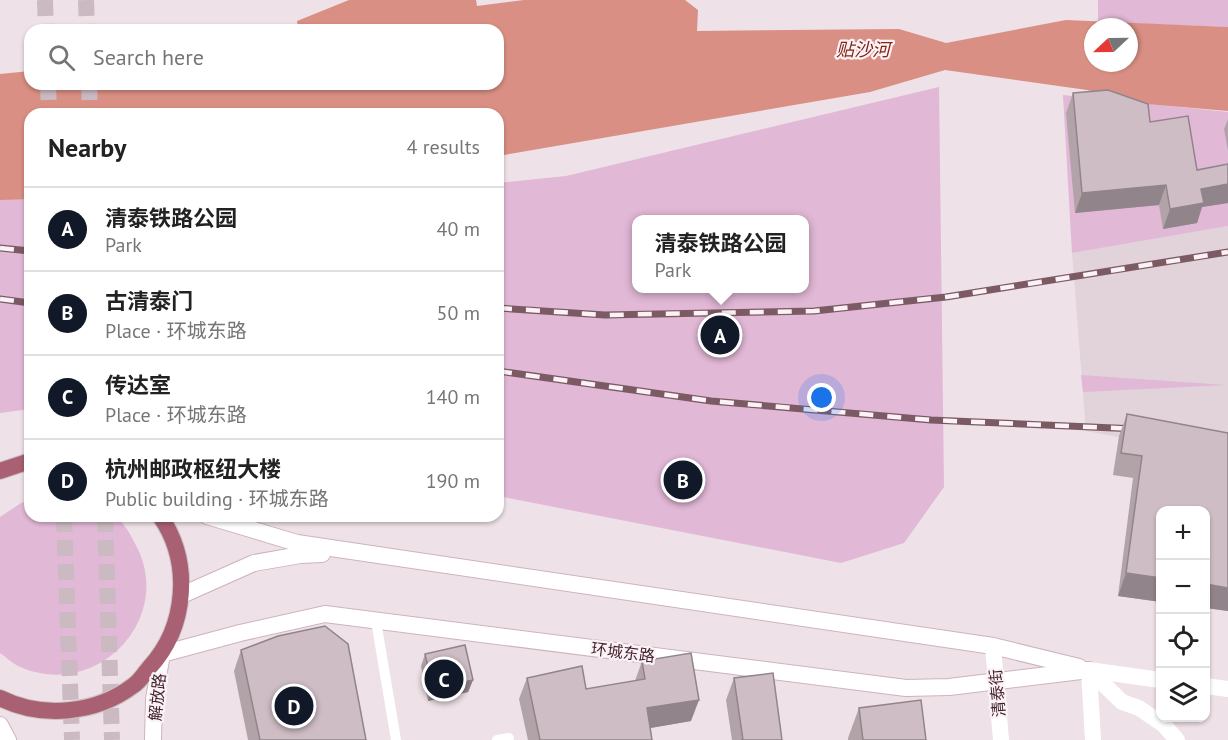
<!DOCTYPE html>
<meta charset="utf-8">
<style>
:root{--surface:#fff;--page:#f2f2f2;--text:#222;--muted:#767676;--line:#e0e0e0;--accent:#111827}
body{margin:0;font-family:"PT Sans","Noto Sans SC",sans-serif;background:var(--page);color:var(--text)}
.controls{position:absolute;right:18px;bottom:18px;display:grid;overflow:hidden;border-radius:12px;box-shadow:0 2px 4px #0004}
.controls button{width:54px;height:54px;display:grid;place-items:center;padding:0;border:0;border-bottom:2px solid var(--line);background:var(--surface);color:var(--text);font:30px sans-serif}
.compass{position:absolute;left:1084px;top:18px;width:54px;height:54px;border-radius:50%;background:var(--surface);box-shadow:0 2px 4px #0004;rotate:248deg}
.you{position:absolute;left:822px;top:398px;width:21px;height:21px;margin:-15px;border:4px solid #fff;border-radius:50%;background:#1a73e8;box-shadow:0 0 0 9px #1a73e833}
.badge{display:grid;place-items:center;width:39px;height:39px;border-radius:50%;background:var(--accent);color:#fff;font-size:20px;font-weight:700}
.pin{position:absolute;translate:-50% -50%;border:3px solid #fff;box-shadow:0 2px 6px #0006}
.popup{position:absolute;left:632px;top:215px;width:177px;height:78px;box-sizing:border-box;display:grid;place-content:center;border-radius:12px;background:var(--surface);filter:drop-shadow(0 2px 4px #0005);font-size:20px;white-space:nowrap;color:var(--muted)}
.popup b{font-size:22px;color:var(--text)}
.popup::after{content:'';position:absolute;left:50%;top:100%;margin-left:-12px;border:12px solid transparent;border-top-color:var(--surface)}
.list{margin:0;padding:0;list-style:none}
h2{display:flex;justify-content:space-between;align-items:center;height:78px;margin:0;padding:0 24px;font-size:26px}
h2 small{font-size:20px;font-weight:400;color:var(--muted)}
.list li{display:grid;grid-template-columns:39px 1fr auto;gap:18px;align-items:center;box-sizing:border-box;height:84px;padding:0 24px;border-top:2px solid var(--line)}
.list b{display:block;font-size:22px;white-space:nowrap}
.list p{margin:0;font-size:20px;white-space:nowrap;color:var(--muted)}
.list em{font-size:20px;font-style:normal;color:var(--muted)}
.icon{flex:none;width:33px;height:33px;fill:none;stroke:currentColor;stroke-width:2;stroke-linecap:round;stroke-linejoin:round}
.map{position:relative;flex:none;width:1228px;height:740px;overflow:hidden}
.search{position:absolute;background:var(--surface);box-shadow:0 2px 4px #0004;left:24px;top:24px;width:480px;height:66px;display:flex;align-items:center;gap:15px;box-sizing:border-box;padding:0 21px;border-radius:18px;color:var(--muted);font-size:22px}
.panel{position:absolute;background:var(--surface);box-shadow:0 2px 4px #0004;left:24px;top:108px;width:480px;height:414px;border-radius:18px}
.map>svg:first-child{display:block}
</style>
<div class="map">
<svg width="1228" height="740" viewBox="0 0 1228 740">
<rect width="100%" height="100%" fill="#eee1e7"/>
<path fill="#e2d2d9" d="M1228 226V457L1086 431 1072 253Z"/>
<g fill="#e1b8d6" fill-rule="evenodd">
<path d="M1098 0H1228V27L1098 22Z"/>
<path d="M939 87 944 487 904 543 841 563 498 496V183L566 176ZM636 220H804V288H636Z"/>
<path d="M1063 95 1228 112V226L1072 253Z"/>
<path d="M0 191 30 193V409L0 413Z"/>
<path d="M1081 375 1226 385 1083 392Z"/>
<path d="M30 501V516C51 516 73 516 94 516 99 516 108 514 112 516 122 519 129 532 133 540 179 615 98 703 18 666 12 663 6 657 0 653V517L21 503Z"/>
</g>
<path fill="#d98f83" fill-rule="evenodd" d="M349 0H476L477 6 524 0H685L698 10 697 31 899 29 946 43 1066 20 1228 27V111L1147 104 1087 90 945 70 870 92 498 156V114H30V199L0 200V74L30 71V84H498V30H298L297 21ZM1093 27H1129V63H1093Z"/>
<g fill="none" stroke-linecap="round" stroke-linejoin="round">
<g stroke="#cbbac1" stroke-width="16" stroke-dasharray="16 8" stroke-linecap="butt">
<path d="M45 0 46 30"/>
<path d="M86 0 87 30"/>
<path d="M48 84 49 114"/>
<path d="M89 84 90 114"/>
<path d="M64 516 72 740"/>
<path d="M105 516 112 740"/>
</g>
<g stroke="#cfb3bd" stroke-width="18">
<g id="secondary">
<path d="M207 516 297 543 993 646 1079 667"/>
<path d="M182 595 254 563 300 555 322 554"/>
<path d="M0 725 8 740"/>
<path d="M153 740 154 699 162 654 240 633 325 614 906 688 949 687 1089 670"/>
</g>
</g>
<g stroke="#cac0c3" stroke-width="18">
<g id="primary">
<path d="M0 471 30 461"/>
<path d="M0 698C42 719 96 714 134 685 140 681 144 674 149 668 187 627 192 562 160 516"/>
</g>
</g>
<g stroke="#fff" stroke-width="10">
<path d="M376 621 396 740"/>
<path d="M497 740 509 738"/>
</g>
<g stroke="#fff" stroke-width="16">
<path d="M993 646 1001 740"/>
<path d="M1089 670 1122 702 1139 708 1164 725 1177 740"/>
<path d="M1089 670 1160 680"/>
<path d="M1089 670 1093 740"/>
<path d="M1206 686 1228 689"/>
</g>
<use href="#secondary" stroke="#fff" stroke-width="16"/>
<use href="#primary" stroke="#a96073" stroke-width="16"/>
<g stroke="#7c5a63" stroke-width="7">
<g id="rail">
<path d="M0 248 30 251"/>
<path d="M0 299 30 303"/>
<path d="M498 308 605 315 814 311 946 297 1228 252"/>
<path d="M498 371 711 401 931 420 1137 429"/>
</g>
</g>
<use href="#rail" stroke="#faf2f6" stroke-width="4.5" stroke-dasharray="14" stroke-linecap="butt"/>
</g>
<g fill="#b2a3a9">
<path d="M1073 93 1150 122 1197 170 1228 164V203L1202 207 1197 223 1163 229 1159 205 1075 213 1066 113Z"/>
<path d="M1228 119V151L1224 129Z"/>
<path d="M1127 414 1228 433V611L1118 596 1133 478 1113 475 1119 436Z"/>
<path d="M241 650 366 740H248L234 671Z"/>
<path d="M425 654 473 680 468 692 428 701 421 666Z"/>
<path d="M642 661 691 721 650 728 652 740H528L519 699 527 678 586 689 635 681Z"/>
<path d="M734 678 782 740H732L726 700Z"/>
<path d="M859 708 926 740H848V738Z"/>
</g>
<g fill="#91848a">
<path d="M1228 184V203L1202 207 1197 223 1163 229 1170 209 1201 189Z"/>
<path d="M1166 185 1159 205 1075 213 1082 193Z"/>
<path d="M1126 573 1161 578V602L1118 596Z"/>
<path d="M1206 584 1228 588V611L1206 608Z"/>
<path d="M473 680 468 692 428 701 433 689Z"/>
<path d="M699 700 691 721 639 730 647 708Z"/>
</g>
<g fill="#cfbdc5" stroke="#91848a" stroke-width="1.5">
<path d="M1108 90 1148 104 1150 122 1188 116 1197 170 1228 164V184L1201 189 1204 203 1170 209 1166 185 1082 193 1073 93Z"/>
<path d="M1127 414 1228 433V588L1206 584V510H1161V578L1126 573 1142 456 1121 453Z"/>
<path d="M325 626 348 644 366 740H260L241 650 278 636Z"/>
<path d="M465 645 473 680 433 689 425 654Z"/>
<path d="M691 653 699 700 647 708 652 740H540L527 678 582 666 586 689 645 679 642 661Z"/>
<path d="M773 673 782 740H741H743L734 678Z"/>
<path d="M921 700 926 740H863L859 708Z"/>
</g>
<g text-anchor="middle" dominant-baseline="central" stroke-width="4.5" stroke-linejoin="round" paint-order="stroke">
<g font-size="16" fill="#411f28" stroke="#faf2f6">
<text transform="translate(623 652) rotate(7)">环城东路</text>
<text transform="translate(997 693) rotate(-95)">清泰街</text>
<text transform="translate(157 697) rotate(-84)">解放路</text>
</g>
<g font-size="18" font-style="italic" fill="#842412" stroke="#faf2f6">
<text x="863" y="49">贴沙河</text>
</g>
</g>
</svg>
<div class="controls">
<button>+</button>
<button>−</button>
<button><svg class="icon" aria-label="locate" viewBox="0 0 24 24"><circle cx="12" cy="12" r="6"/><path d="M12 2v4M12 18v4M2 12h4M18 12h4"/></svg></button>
<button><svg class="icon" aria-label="layers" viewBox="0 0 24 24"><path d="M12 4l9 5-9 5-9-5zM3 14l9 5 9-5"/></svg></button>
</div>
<svg class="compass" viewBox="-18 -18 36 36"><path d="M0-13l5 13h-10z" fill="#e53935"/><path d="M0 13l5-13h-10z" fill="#767676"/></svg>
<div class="you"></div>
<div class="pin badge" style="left:720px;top:335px">A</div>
<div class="popup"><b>清泰铁路公园</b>Park</div>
<div class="pin badge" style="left:683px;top:480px">B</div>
<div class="pin badge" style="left:444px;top:679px">C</div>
<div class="pin badge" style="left:294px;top:706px">D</div>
<div class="search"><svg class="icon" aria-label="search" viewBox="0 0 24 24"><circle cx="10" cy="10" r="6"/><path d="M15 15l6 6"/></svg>Search here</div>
<section class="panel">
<h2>Nearby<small>4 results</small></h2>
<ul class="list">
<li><span class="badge">A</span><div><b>清泰铁路公园</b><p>Park</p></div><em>40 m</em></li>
<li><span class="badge">B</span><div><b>古清泰门</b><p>Place · 环城东路</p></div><em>50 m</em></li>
<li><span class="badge">C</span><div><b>传达室</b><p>Place · 环城东路</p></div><em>140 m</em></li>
<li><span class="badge">D</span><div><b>杭州邮政枢纽大楼</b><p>Public building · 环城东路</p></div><em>190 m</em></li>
</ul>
</section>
</div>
